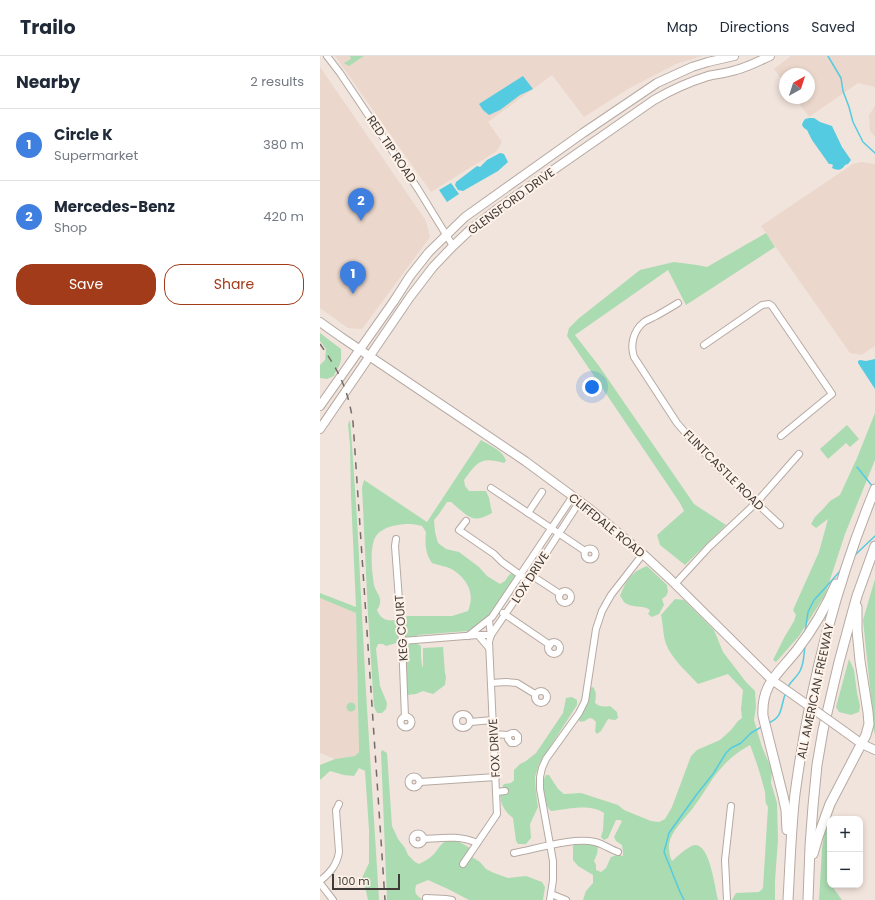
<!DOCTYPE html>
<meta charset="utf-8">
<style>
:root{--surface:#fff;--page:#f2f2f3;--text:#1f2937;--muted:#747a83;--line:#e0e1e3;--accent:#a23b19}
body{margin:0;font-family:Poppins,sans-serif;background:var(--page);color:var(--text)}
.controls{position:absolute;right:12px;bottom:12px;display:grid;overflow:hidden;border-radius:8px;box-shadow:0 2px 6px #0003}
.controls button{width:36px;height:36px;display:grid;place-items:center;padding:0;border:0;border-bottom:1px solid var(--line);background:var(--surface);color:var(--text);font:20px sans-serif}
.compass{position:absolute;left:459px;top:12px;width:36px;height:36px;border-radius:50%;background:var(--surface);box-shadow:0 2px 6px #0003;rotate:39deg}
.scale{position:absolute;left:12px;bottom:10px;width:68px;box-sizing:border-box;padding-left:4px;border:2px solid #403b38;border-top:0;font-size:11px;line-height:14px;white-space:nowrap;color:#403b38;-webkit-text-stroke:3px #fef2e9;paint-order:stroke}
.you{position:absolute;left:272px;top:331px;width:14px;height:14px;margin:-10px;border:3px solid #fff;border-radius:50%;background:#1a73e8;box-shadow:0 0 0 6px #1a73e833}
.badge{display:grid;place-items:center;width:26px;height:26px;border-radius:50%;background:var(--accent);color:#fff;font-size:13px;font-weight:700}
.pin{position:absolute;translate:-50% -33px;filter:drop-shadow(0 1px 2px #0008)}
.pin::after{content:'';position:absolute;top:21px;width:14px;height:12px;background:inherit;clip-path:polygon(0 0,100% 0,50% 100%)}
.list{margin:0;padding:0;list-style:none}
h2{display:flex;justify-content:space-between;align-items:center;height:52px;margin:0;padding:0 16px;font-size:17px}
h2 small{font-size:13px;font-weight:400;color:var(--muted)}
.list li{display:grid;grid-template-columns:26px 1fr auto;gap:12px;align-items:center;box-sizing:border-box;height:72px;padding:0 16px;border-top:1px solid var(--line)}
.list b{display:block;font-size:15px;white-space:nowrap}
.list p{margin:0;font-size:13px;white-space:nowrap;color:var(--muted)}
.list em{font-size:13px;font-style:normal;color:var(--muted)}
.actions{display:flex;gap:8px;padding:12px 16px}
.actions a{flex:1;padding:9px 0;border:1px solid var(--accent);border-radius:16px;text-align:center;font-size:14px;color:var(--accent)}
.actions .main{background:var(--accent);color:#fff}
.map{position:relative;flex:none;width:555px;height:844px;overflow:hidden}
header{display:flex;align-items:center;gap:24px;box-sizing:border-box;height:56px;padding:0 20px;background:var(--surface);border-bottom:1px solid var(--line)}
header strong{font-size:19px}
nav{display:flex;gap:22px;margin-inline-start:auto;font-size:14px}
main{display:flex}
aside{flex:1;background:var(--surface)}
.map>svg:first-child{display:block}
</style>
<header>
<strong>Trailo</strong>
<nav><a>Map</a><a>Directions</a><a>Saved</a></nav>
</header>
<main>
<aside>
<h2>Nearby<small>2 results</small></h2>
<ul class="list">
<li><span class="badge" style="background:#3f7fe0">1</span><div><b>Circle K</b><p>Supermarket</p></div><em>380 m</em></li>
<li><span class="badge" style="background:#3f7fe0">2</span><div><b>Mercedes-Benz</b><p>Shop</p></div><em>420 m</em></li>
</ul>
<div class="actions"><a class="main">Save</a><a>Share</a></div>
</aside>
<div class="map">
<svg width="555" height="844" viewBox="0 0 555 844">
<rect width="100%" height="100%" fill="#f1e4dc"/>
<g fill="#ebd7cb">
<path d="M15 0H30L31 3 29 10 44 0H382L356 8 308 33 264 61 232 19 168 66 182 86 177 95 111 136Z"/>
<path d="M471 0H555V31L538 27 489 61 475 42H489V18H465V28L454 13Z"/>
<path d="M0 11 106 165 110 181 42 273 28 272 0 252Z"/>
<path d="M555 50V81L550 75 549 59Z"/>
<path d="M541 106 555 108V290L541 299 530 297 441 170 533 108Z"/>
<path d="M0 542 36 557 39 696 35 700 15 703 0 697Z"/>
</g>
<g fill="#abdbb1">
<path d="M30 0H44L29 10 24 7 31 3Z"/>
<path d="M446 177 455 191 366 249 348 214 255 279 279 310 374 448 406 469 365 509 340 489 337 479 364 455 360 447 247 280 249 272 258 263 320 214 354 206 377 209 387 211Z"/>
<path d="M0 277 21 293C21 299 22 305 19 310 17 314 15 316 14 320L7 323 0 322V309L5 304 6 293 0 285Z"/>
<path d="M555 357V404L525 478 505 539 479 580 456 606 453 604 464 582 474 565 476 559 473 554 499 496 508 463 496 472 491 468 495 461 504 452 510 445 520 439 537 402Z"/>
<path d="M30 364 31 375 37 463 46 636 59 844H48L46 835 42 822 49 807V774L45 715 39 712 34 720 24 719 10 715 0 724V709L15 703 35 700 39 696 36 557 0 542V537L36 551 31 440 30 389 28 368Z"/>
<path d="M527 369 539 383 530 391 526 387 508 403 500 393Z"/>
<path d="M161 384C169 389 184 395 186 405L184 407C161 400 157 406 144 424L145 430 149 435H166L169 442 172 457C166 460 159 464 153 462 147 461 136 450 131 446H127L119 458 114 464 115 476 118 487 126 493 139 496 159 511 167 520 180 528 185 525 189 519 192 517 195 520 194 526 172 556 164 564 148 575 98 579 96 581V587L101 590V600L102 610 103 611V592L123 591 125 617 126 621 125 629 113 638 103 635 96 638 88 639 86 631 83 573 84 565 87 560H132L148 555C150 550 152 542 150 536 149 528 140 518 133 514 130 511 117 509 112 507 105 497 105 488 106 476L102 470C98 469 94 468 90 468 79 468 63 470 56 480 49 491 52 516 54 529 56 538 65 542 57 554 61 564 68 566 78 563L80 586 66 590 63 588H58L56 593 60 630 67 647 66 653 62 657H57L54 651 48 558 42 431 44 424 107 466Z"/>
<path d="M327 510 347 529 348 536 346 540 342 543 344 549 339 558 332 561 328 558 330 554C323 548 311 553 304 546 304 546 301 541 300 540 306 525 311 516 327 510Z"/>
<path d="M555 523V679L553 670 552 650 543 564Z"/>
<path d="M355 543 364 544 394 574 403 596 426 626 435 635 436 651 434 664 442 691 452 714 451 727 457 747 458 784 455 824V844H412L416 837 439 836 443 832 448 751C444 746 446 741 445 736 441 720 436 704 430 689 421 694 411 701 404 709 392 721 385 736 375 749 367 761 355 770 350 784 348 790 349 799 352 805 358 800 368 790 375 789 390 788 395 833 398 844H263L266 835 273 827V819L258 810 253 804V790L255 788 273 787 278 790 277 798 274 805 276 809V814L281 816 286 812 291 801 297 799 303 800V796L302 789 296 785 294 781 302 765 300 764H296L288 782 284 784 281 781 283 774 284 757C271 747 247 753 231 755 224 750 220 726 226 719H229L238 733 244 738 261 737 298 749 304 754 331 765 339 766 345 763 352 751 371 700 377 694 400 684 411 674 418 665 422 662 421 653 423 634 408 618 378 628C368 617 351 602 346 588 343 579 343 568 341 559Z"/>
<path d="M529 603 534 614 537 637 540 650 539 656 531 659 519 656 516 651Z"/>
<path d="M273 631C277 636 276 641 275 647 280 651 284 651 290 650L297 656 298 662 295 664 288 663 281 675 277 678 275 675 276 666 273 663 270 662C265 664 264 667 259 665L258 663 263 657 270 632Z"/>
<path d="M252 641 257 644V649L219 708 215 721 216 736 218 751 210 768 211 782 206 788H198L196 785 193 762C182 754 176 740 184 728L191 727 194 724V714L200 708 206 705 216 697 243 657 246 642Z"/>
<circle cx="31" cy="651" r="4.5"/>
<path d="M62 694 67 697 72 770 78 783 85 792 88 799 95 806 99 808C104 805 109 803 113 799 120 792 122 781 136 785 141 786 146 790 150 792L152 801 160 806 166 813 174 817 188 822 206 820 222 826 225 831 223 844H149L128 833 108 824 96 829C94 838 96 839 103 844H67L61 696Z"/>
<path d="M510 764V829H514V833L522 844H499L502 793 504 779Z"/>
</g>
<g fill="#54cbe0">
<path d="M203 20 213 33 200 39 180 54 169 59 163 54 159 48Z"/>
<path d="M489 62H494L500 66 512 70 522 91 531 104 528 108 525 109C522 114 518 115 512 112L513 109 511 108H509L492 84 487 74 484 72 482 69 483 66 485 63Z"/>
<path d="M180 97 184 98 188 106 178 115 143 135 138 134 135 129 136 126 157 110 160 111 167 104Z"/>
<path d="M131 127 139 138 127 146 119 134Z"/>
<path d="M555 303V333L538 307V305L540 304 546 305Z"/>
</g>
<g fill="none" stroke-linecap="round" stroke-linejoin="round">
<g stroke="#54cbe0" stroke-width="1.5">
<path d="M508 0 521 22 523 35 529 51 533 66 543 86 555 97"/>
<path d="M537 411 553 431"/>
<path d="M535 499 555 480"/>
<path d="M485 576 488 556 494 544 506 531 521 514"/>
<path d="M468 631C471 625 477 621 480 615 484 608 484 598 485 589"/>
<path d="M448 667C464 661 460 650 466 636"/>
<path d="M364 844 360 836 344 796 349 777 377 738 393 718 406 697 411 692 421 687 431 677 443 670"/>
</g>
<g stroke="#b6aaa3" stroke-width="8">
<g id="minor">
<path d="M7 0 20 17 98 133 133 190"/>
<path d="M358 247C350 252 343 256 336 260 332 262 327 264 324 266 313 275 310 289 314 301L357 367 369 381 397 410 460 469"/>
<path d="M384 289 442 249 449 248 452 250 512 338 461 380"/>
<path d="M171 432 265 495"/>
<path d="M208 457 222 436"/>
<path d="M146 465 139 474 174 498 182 506 203 521"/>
<path d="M76 483 75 490 82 585 85 661"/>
<circle cx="270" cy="498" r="5.5"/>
<path d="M211 519 240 538"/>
<path d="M355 528 389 491 436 447 479 398"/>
<circle cx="245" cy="541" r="6"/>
<path d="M183 557 230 589"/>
<path d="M158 579 169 592"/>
<path d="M171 579 208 525 260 445"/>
<path d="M148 580 172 561 253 440"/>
<path d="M82 585 158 579H171"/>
<circle cx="234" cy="592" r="6"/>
<path d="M171 627 186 626 197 627 215 638"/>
<circle cx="221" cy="641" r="6"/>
<circle cx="143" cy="665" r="7"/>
<circle cx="86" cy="666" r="5.5"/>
<path d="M150 666 173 664"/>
<path d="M173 678 188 679 192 677H195L198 680V685L195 687H191L188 683V679"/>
<circle cx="94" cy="726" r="5.5"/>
<path d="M100 726 176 721"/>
<path d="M177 736 185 735"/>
<circle cx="98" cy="783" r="5.5"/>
<path d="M104 783C122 782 140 779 157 787"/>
<path d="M194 797C216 793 253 781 275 786 283 788 290 793 298 796"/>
<path d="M143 808 177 758 169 586 171 579 169 565"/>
<path d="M0 825C10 817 17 809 19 796L16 754 19 748"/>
<path d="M0 827 13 844"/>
<path d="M231 838 246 844"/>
<path d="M106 842 126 843 132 844"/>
<path d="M230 844 233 824V805L220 733V721L222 712 226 703 259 657 265 645 266 639 276 573 282 555 291 539 323 498"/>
<path d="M407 844 405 804 411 750"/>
</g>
</g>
<g stroke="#b6aaa3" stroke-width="10">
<g id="major">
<path d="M0 266 21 281 205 405 270 453 323 498 350 523 452 624 489 650"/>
<path d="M0 350 74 245 90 220 109 196 145 161 263 77 337 27 372 11 388 6 414 0"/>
<path d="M0 373 90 241 113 211 133 190 151 173 180 151 334 44C351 34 369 26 388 20 397 18 407 17 416 14 428 11 439 5 450 0"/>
<path d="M524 675 542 688 555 694"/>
</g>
</g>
<g stroke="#b6aaa3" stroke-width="11">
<g id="highway">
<path d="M467 774 466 754 463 740 443 660C441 628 459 617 477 594 493 573 506 551 516 528"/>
<path d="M493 798 498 781 510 748 546 679 549 668 548 656 540 605 537 574V551"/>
<path d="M468 844C470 809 471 773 475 738 489 634 515 530 555 433"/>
<path d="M488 844 490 790 493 750 497 709 503 674 519 606 532 558 537 540 555 490"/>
</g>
</g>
<use href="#minor" stroke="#fff" stroke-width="6"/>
<use href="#major" stroke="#fff" stroke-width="8"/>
<use href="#highway" stroke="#fff" stroke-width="9"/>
<path stroke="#736c68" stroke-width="1.5" stroke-dasharray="7 7" stroke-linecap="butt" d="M0 288C19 315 28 333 33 366L65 844"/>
<g stroke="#b6aaa3" stroke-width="10" stroke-linecap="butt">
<path id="major-bridge" d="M489 650 524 675"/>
</g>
<use href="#major-bridge" stroke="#fff" stroke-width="8"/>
</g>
<g text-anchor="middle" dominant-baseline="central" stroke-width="4" stroke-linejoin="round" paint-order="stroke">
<g font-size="12" fill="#403b38" stroke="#fef2e9">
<text transform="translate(72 93) rotate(56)">RED TIP ROAD</text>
<text transform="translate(191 145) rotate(-36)">GLENSFORD DRIVE</text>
<text transform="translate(404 414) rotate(45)">FLINTCASTLE ROAD</text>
<text transform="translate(287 469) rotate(39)">CLIFFDALE ROAD</text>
<text transform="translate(210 521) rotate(-57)">LOX DRIVE</text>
<text transform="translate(81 572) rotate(-94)">KEG COURT</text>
<text transform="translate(495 635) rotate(-78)">ALL AMERICAN FREEWAY</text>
<text transform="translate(174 692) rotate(-93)">FOX DRIVE</text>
</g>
</g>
</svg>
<div class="controls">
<button>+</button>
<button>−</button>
</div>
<svg class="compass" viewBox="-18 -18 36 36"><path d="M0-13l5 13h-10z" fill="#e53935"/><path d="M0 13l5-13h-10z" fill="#747a83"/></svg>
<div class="scale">100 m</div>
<div class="you"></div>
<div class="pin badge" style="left:33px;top:238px;background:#3f7fe0">1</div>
<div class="pin badge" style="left:41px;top:165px;background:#3f7fe0">2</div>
</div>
</main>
